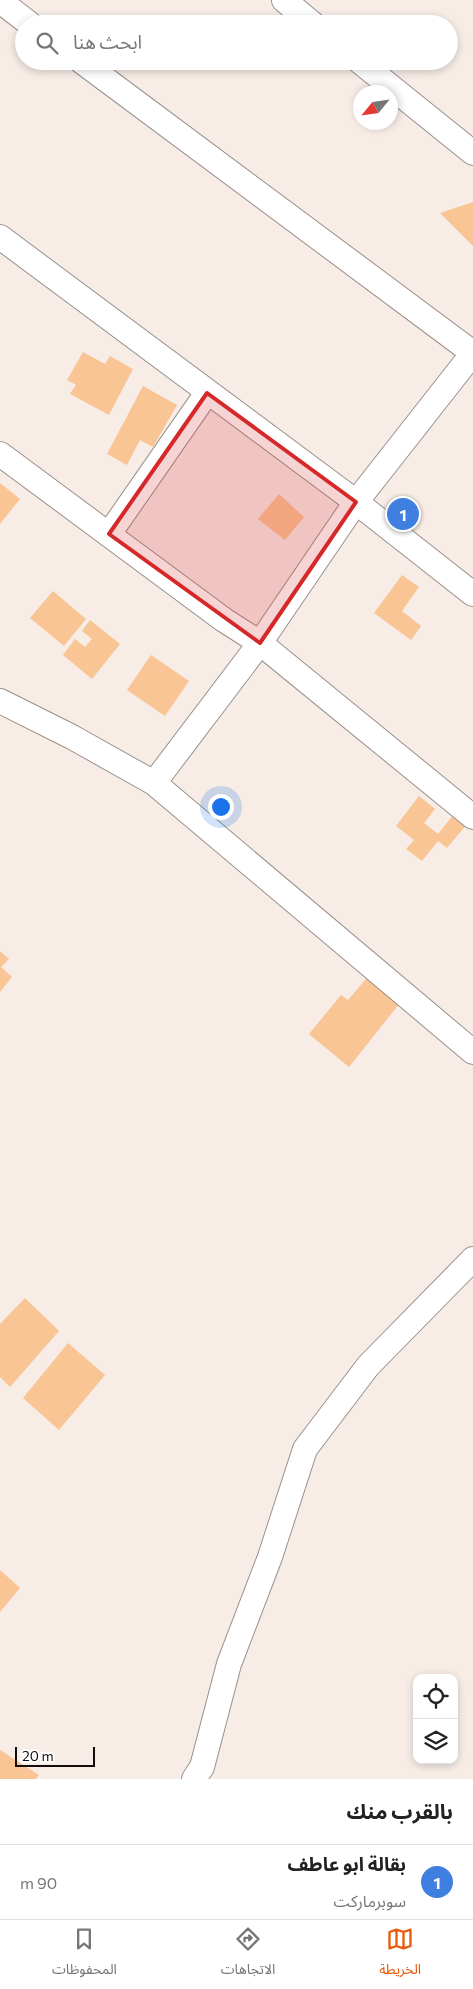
<!DOCTYPE html>
<html lang="ar">
<meta charset="utf-8">
<style>
:root{--surface:#fff;--page:#f6f6f6;--text:#222;--muted:#767676;--line:#e0e0e0;--accent:#ea580c}
body{margin:0;font-family:Commissioner,"Noto Sans Arabic",sans-serif;background:var(--page);color:var(--text);direction:rtl}
.controls{position:absolute;right:15px;bottom:15px;display:grid;overflow:hidden;border-radius:10px;box-shadow:0 2px 8px #0003}
.controls button{width:45px;height:45px;display:grid;place-items:center;padding:0;border:0;border-bottom:1px solid var(--line);background:var(--surface);color:var(--text);font:25px sans-serif}
.compass{position:absolute;left:353px;top:85px;width:45px;height:45px;border-radius:50%;background:var(--surface);box-shadow:0 2px 8px #0003;rotate:241deg}
.scale{position:absolute;left:15px;bottom:12px;width:80px;box-sizing:border-box;padding-left:5px;border:2px solid #110d0b;border-top:0;font-size:14px;line-height:18px;white-space:nowrap;color:#110d0b;-webkit-text-stroke:4px #fff;paint-order:stroke}
.you{position:absolute;left:220px;top:806px;width:18px;height:18px;margin:-12px;border:4px solid #fff;border-radius:50%;background:#1a73e8;box-shadow:0 0 0 8px #1a73e833}
.badge{display:grid;place-items:center;width:32px;height:32px;border-radius:50%;background:var(--accent);color:#fff;font-size:16px;font-weight:700}
.pin{position:absolute;translate:-50% -50%;border:2px solid #fff;box-shadow:0 1px 5px #0006}
.list{margin:0;padding:0;list-style:none}
h2{display:flex;justify-content:space-between;align-items:center;height:65px;margin:0;padding:0 20px;font-size:21px}
h2 small{font-size:16px;font-weight:400;color:var(--muted)}
.list li{display:grid;grid-template-columns:32px 1fr auto;gap:15px;align-items:center;box-sizing:border-box;height:75px;padding:0 20px;border-top:1px solid var(--line)}
.list b{display:block;font-size:19px;white-space:nowrap}
.list p{margin:0;font-size:16px;white-space:nowrap;color:var(--muted)}
.list em{font-size:16px;font-style:normal;color:var(--muted)}
.icon{flex:none;width:28px;height:28px;fill:none;stroke:currentColor;stroke-width:2;stroke-linecap:round;stroke-linejoin:round}
.map{position:relative;flex:none;width:473px;height:1779px;overflow:hidden;direction:ltr}
.search{position:absolute;background:var(--surface);box-shadow:0 2px 8px #0003;left:15px;right:15px;top:15px;height:55px;display:flex;align-items:center;gap:12px;box-sizing:border-box;padding:0 18px;border-radius:28px;color:var(--muted);font-size:19px}
.sheet{height:140px;background:var(--surface)}
nav{display:flex;justify-content:space-around;align-items:center;box-sizing:border-box;height:70px;border-top:1px solid var(--line);background:var(--surface);font-size:14px;color:var(--muted)}
nav a{display:grid;justify-items:center;gap:2px}
nav .on{color:var(--accent)}
.map>svg:first-child{display:block}
</style>
<div class="map">
<svg width="473" height="1779" viewBox="0 0 473 1779">
<rect width="100%" height="100%" fill="#f7ece6"/>
<g fill="#f9c595">
<path d="M473 202V246L440 213Z"/>
<path d="M83 352 105 364 110 356 133 369 109 415 70 394 76 385 67 380Z"/>
<path d="M143 386 177 405 153 447 140 440 127 465 107 454Z"/>
<path d="M0 483 20 499 0 524Z"/>
<path d="M279 494 304 517 285 540 258 519Z"/>
<path d="M402 575 419 587 402 611 421 626 411 640 374 613Z"/>
<path d="M53 591 86 619 64 646 30 618Z"/>
<path d="M90 620 120 644 92 679 63 655 75 639 85 647 92 639 82 631Z"/>
<path d="M151 655 189 681 165 716 127 690Z"/>
<path d="M419 796 435 809 424 823 438 834 454 814 467 824 447 848 438 841 422 861 406 849 414 840 396 826Z"/>
<path d="M0 951 9 959 1 967 12 977 0 992Z"/>
<path d="M372 972 404 998 349 1067 309 1034 341 995 348 1000Z"/>
<path d="M25 1298 59 1331 10 1387 0 1377V1324Z"/>
<path d="M68 1343 105 1375 59 1430 23 1398Z"/>
<path d="M0 1570 20 1588 0 1612Z"/>
<path d="M0 1750 39 1775 36 1779H0Z"/>
</g>
<g fill="none" stroke-linecap="round" stroke-linejoin="round">
<g stroke="#9a908b" stroke-width="26">
<g id="street">
<path d="M284 0 313 24"/>
<path d="M0 1 30 24"/>
<path d="M81 61 473 353"/>
<path d="M359 61 473 153"/>
<path d="M0 237 356 502 473 594"/>
<path d="M0 454 224 620 260 643 473 817"/>
<path d="M109 534 207 393"/>
<path d="M0 701 72 737 154 783 473 1052"/>
<path d="M154 783 260 643 356 502 473 353"/>
<path d="M194 1779 202 1767 229 1664 270 1557 305 1449 368 1366 473 1259"/>
</g>
</g>
<use href="#street" stroke="#fff" stroke-width="24"/>
</g>
<path fill="#d62828" fill-opacity="0.2" stroke="#d62828" stroke-width="4" stroke-linejoin="round" d="M207 393 356 502 260 643 109 534Z"/>
</svg>
<div class="controls">
<button><svg class="icon" aria-label="locate" viewBox="0 0 24 24"><circle cx="12" cy="12" r="6"/><path d="M12 2v4M12 18v4M2 12h4M18 12h4"/></svg></button>
<button><svg class="icon" aria-label="layers" viewBox="0 0 24 24"><path d="M12 4l9 5-9 5-9-5zM3 14l9 5 9-5"/></svg></button>
</div>
<svg class="compass" viewBox="-18 -18 36 36"><path d="M0-13l5 13h-10z" fill="#e53935"/><path d="M0 13l5-13h-10z" fill="#767676"/></svg>
<div class="scale">20 m</div>
<div class="you"></div>
<div class="pin badge" style="left:403px;top:514px;background:#3f7fe0">1</div>
<div class="search"><svg class="icon" aria-label="search" viewBox="0 0 24 24"><circle cx="10" cy="10" r="6"/><path d="M15 15l6 6"/></svg>ابحث هنا</div>
</div>
<section class="sheet">
<h2>بالقرب منك<small></small></h2>
<ul class="list">
<li><span class="badge" style="background:#3f7fe0">1</span><div><b>بقالة ابو عاطف</b><p>سوبرماركت</p></div><em>90 m</em></li>
</ul>
</section>
<nav>
<a class="on"><svg class="icon" aria-label="map" viewBox="0 0 24 24"><path d="M3 6l6-2 6 2 6-2v14l-6 2-6-2-6 2zM9 4v14M15 6v14"/></svg>الخريطة</a>
<a><svg class="icon" aria-label="directions" viewBox="0 0 24 24"><path d="M12 3l9 9-9 9-9-9zM9 14v-3h6M13 9l2 2-2 2"/></svg>الاتجاهات</a>
<a><svg class="icon" aria-label="saved" viewBox="0 0 24 24"><path d="M7 4h10v16l-5-4-5 4z"/></svg>المحفوظات</a>
</nav>
